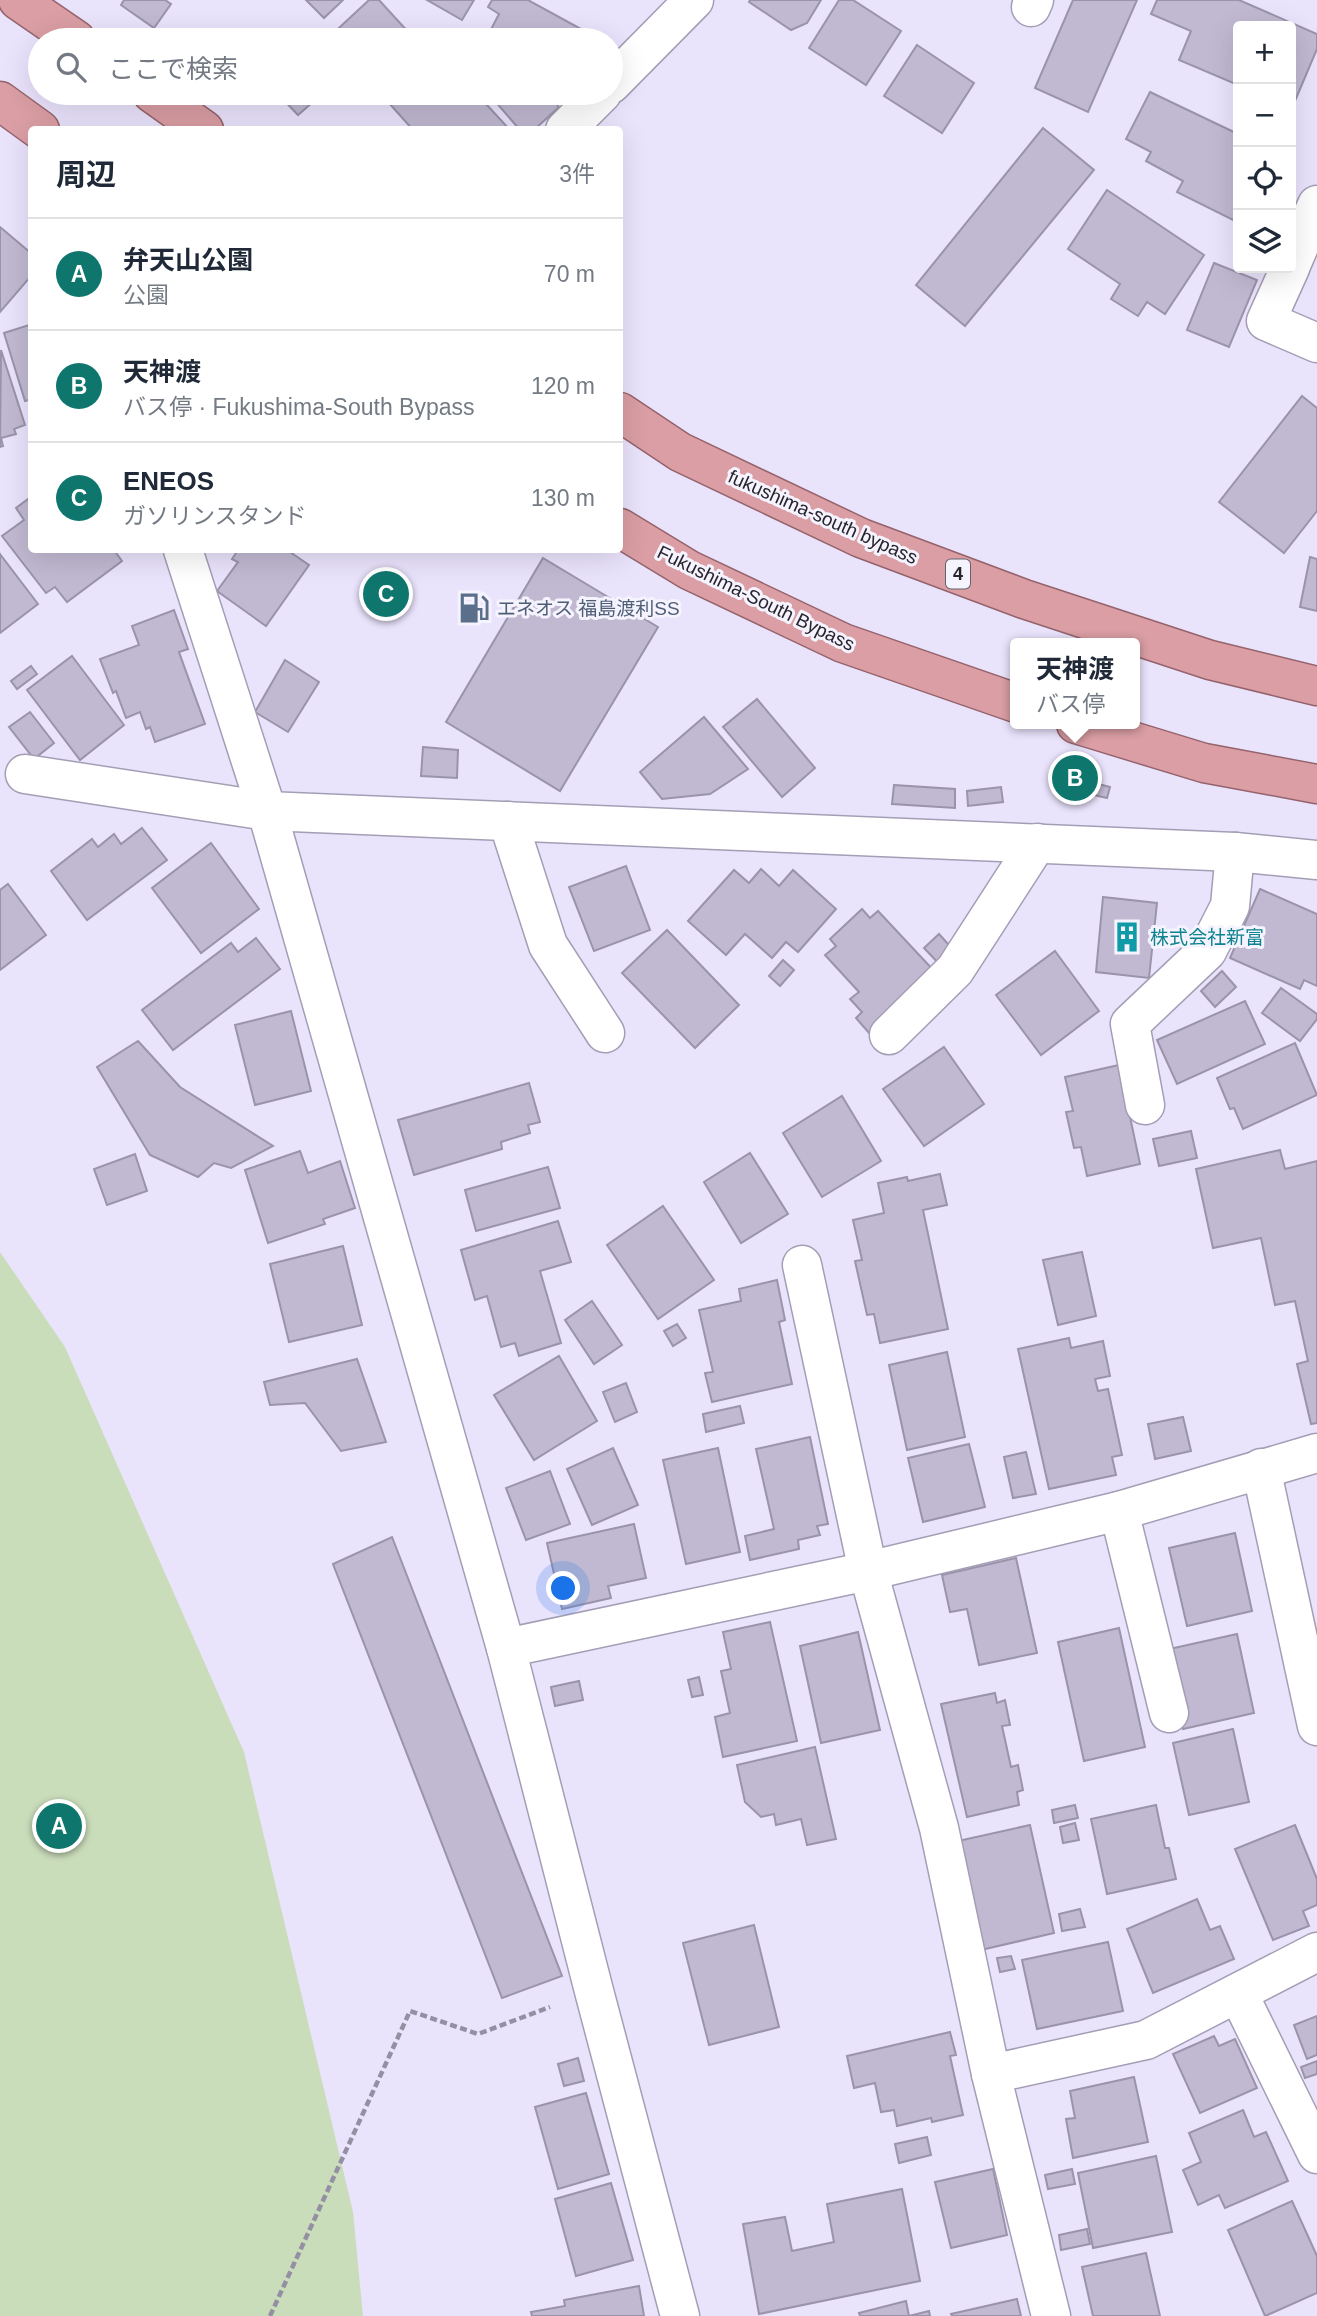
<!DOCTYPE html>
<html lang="ja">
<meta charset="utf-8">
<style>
:root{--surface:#fff;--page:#f6f6f7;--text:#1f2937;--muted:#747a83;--line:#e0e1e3;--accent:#0f766e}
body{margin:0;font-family:Arial,"Noto Sans JP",sans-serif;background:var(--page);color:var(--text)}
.controls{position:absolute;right:21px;top:21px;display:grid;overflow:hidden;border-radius:7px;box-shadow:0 7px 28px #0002}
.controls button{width:63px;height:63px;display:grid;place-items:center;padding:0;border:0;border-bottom:2px solid var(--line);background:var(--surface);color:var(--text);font:35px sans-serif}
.you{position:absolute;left:564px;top:1589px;width:24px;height:24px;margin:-18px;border:5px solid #fff;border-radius:50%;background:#1a73e8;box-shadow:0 0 0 10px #1a73e833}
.badge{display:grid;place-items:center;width:46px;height:46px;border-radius:50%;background:var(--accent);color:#fff;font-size:23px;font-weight:700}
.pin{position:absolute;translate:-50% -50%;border:4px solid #fff;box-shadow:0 2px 7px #0006}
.popup{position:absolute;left:1010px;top:638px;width:130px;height:91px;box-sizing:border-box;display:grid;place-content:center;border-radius:7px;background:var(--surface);filter:drop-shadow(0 2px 5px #0005);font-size:23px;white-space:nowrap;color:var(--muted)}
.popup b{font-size:26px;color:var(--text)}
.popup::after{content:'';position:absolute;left:50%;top:100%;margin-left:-14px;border:14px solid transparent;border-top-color:var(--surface)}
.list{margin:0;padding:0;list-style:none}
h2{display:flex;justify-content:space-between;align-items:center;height:91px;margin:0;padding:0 28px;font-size:30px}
h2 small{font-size:23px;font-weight:400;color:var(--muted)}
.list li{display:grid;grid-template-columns:46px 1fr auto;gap:21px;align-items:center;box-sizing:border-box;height:112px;padding:0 28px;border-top:2px solid var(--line)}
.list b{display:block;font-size:26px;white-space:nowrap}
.list p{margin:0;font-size:23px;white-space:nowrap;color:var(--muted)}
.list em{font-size:23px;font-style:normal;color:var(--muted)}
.icon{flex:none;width:38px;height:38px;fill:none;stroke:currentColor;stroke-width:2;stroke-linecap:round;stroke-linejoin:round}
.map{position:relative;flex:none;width:1317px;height:2316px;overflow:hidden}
.search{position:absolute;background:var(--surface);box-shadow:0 7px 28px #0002;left:28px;top:28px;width:595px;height:77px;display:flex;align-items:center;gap:18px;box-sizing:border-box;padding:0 24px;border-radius:38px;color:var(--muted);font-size:26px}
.panel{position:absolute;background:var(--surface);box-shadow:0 7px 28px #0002;left:28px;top:126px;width:595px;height:427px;border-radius:7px}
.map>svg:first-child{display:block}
</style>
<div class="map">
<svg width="1317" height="2316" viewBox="0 0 1317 2316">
<rect width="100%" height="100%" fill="#eae3fc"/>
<path fill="#caddbb" d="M0 1252 65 1347 244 1752 353 2212 363 2316H0Z"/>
<g fill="#c0b9d1" stroke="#9a93aa" stroke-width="2">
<path d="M124 0H165L171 4 154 28 121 5Z"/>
<path d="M306 0H343L324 18Z"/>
<path d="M369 0H379L410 34 403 40H326Z"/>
<path d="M427 0H474L462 20Z"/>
<path d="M492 0H528L601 40H493L487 37 499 14 488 7Z"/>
<path d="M750 0H821L807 23 791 30 749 2Z"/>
<path d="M839 0H853L901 31 866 85 809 48Z"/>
<path d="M1073 0H1137L1088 112 1035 88Z"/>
<path d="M1157 0H1239L1317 34V49L1292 108 1291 26H1238V85L1179 60 1191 31 1151 14Z"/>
<path d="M917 45 974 83 942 133 884 96Z"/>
<path d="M1150 92 1238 134 1237 222 1177 192 1183 181 1146 161 1151 152 1126 139Z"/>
<path d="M277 93H321L322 94 298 115Z"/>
<path d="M380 93H476L510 130H413Z"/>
<path d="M488 93H546L559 107 534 130H520Z"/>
<path d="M1043 128 1094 170 965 326 916 285Z"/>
<path d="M1107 190 1204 255 1165 314 1147 302 1138 316 1111 299 1120 284 1068 249Z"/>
<path d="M0 227 32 254V275L0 312Z"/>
<path d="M1214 263 1257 280 1229 347 1187 330Z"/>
<path d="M32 324V399L25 401 4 333Z"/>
<path d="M1 350 25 425 14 429 16 434 1 438 3 446 0 447Z"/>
<path d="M1302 396 1317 408V511L1284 553 1219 502Z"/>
<path d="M32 496V550H114L122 561 67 602 55 587 46 593 2 536 24 520 16 508Z"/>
<path d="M238 550H287L309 565 266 626 217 591 238 562 232 559Z"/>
<path d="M0 554 38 604 0 633Z"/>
<path d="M1310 557 1317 559V611L1300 607Z"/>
<path d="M543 558 658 627 560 791 446 722Z"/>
<path d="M174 610 188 649 179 652 205 724 155 742 150 727 146 729 140 712 126 718 116 691 113 693 100 659 139 645 132 626Z"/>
<path d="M72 656 124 725 80 760 27 690Z"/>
<path d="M285 660 319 682 288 732 255 712Z"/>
<path d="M31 666 37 674 17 689 11 681Z"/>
<path d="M757 699 815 768 782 797 723 727Z"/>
<path d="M30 712 54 743 34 759 9 727Z"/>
<path d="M704 717 748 769 710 794 662 799 640 772Z"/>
<path d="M423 747 458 750 457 778 421 776Z"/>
<path d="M1067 776 1110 787 1107 798 1064 788Z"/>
<path d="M894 785 955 789V808L892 804Z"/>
<path d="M1001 787 1003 802 968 806 967 791Z"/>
<path d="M142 828 167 860 87 920 51 871 92 839 98 847 114 834 121 844Z"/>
<path d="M211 843 259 909 201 953 152 888Z"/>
<path d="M626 866 650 930 594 951 569 887Z"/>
<path d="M761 869 779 886 793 870 836 909 798 952 786 942 772 958 745 934 726 955 688 921 734 870 749 883Z"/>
<path d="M8 884 46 935 0 970V890Z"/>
<path d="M1260 889 1317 914V986L1304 980 1300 989 1230 958Z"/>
<path d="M1103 897 1157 903 1149 978 1096 972Z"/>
<path d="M862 909 870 918 878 911 936 973 870 1034 856 1018 862 1012 850 999 859 992 825 955 836 946 830 939Z"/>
<path d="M667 930 739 1005 695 1048 622 973Z"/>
<path d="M939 934 958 955 943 968 924 948Z"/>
<path d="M256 938 280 969 173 1050 142 1010 231 943 238 952Z"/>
<path d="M1055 951 1099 1011 1041 1055 996 995Z"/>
<path d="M783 960 794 970 780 986 769 976Z"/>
<path d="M1222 971 1236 987 1215 1007 1201 991Z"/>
<path d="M1281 988 1317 1014V1019L1300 1041 1262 1013Z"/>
<path d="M1245 1001 1265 1044 1177 1084 1157 1040Z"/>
<path d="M291 1011 311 1091 255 1105 235 1025Z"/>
<path d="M138 1041 180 1087 273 1146 231 1168 214 1163 198 1177 150 1155 97 1067Z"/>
<path d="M1295 1043 1317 1095 1243 1129 1234 1108 1230 1109 1217 1078Z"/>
<path d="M944 1047 984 1104 924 1146 883 1089Z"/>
<path d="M1119 1065 1140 1164 1087 1176 1081 1147 1074 1148 1066 1112 1073 1111 1065 1077Z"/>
<path d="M529 1083 540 1122 528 1125 530 1133 501 1142 502 1149 414 1175 398 1120Z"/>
<path d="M842 1096 881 1161 822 1197 783 1133Z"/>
<path d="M1191 1131 1197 1158 1159 1166 1153 1139Z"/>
<path d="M1280 1150 1285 1169 1317 1161V1423L1311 1424 1297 1364 1308 1361 1295 1301 1275 1305 1261 1238 1213 1248 1196 1169Z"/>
<path d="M300 1151 308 1173 340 1161 355 1208 323 1219 325 1224 268 1243 245 1170Z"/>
<path d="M750 1153 788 1214 741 1243 704 1182Z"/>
<path d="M135 1154 147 1191 107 1205 94 1169Z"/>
<path d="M548 1167 560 1208 476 1231 465 1190Z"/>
<path d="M940 1174 947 1205 923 1210 948 1329 880 1343 874 1314 867 1315 855 1261 862 1260 853 1220 884 1213 878 1183 907 1177 908 1181Z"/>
<path d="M663 1206 714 1280 658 1319 607 1245Z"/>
<path d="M558 1221 571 1262 540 1271 561 1343 519 1356 515 1343 501 1347 487 1296 475 1300 461 1250Z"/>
<path d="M343 1246 362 1325 289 1342 270 1264Z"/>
<path d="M1082 1252 1096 1316 1058 1325 1043 1260Z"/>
<path d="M777 1280 785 1320 779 1322 792 1384 712 1402 705 1373 713 1372 699 1310 741 1301 739 1289Z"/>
<path d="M592 1301 622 1345 594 1364 565 1320Z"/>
<path d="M677 1324 686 1338 673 1346 664 1331Z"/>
<path d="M1069 1338 1071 1348 1103 1341 1110 1376 1095 1379 1098 1391 1108 1389 1122 1455 1112 1457 1116 1475 1049 1489 1018 1349Z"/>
<path d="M947 1352 965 1437 907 1450 889 1365Z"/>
<path d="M559 1356 597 1421 534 1460 494 1395Z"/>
<path d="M357 1359 386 1442 341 1451 305 1403 270 1405 264 1382Z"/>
<path d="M626 1383 637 1412 615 1422 603 1392Z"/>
<path d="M740 1406 744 1423 706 1432 703 1414Z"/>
<path d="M1183 1417 1191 1451 1155 1459 1148 1424Z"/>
<path d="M810 1437 828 1524 817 1526 820 1535 798 1540 799 1549 750 1560 745 1536 774 1529 756 1449Z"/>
<path d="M969 1444 985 1507 923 1522 908 1458Z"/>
<path d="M613 1448 638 1505 592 1525 567 1469Z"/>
<path d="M718 1448 740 1552 686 1564 663 1460Z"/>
<path d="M1026 1452 1036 1494 1013 1498 1004 1457Z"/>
<path d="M550 1471 570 1524 526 1540 506 1488Z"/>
<path d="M634 1524 646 1578 608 1586 611 1598 562 1609 547 1543Z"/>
<path d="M1235 1533 1252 1611 1187 1626 1169 1548Z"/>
<path d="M392 1537 562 1976 502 1998 333 1564Z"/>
<path d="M1016 1558 1037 1653 979 1665 967 1609 950 1612 942 1575Z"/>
<path d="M770 1622 797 1741 723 1757 715 1717 730 1713 721 1671 731 1669 723 1632Z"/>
<path d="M1119 1628 1145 1747 1084 1761 1058 1642Z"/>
<path d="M858 1632 880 1730 821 1743 800 1646Z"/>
<path d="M1237 1634 1254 1713 1183 1729 1165 1650Z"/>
<path d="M699 1677 703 1695 692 1697 688 1680Z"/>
<path d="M579 1681 583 1700 555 1706 551 1687Z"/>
<path d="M995 1693 997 1703 1005 1700 1010 1725 1002 1726 1011 1767 1018 1765 1023 1790 1017 1792 1019 1805 967 1817 941 1704Z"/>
<path d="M1233 1729 1249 1802 1189 1815 1173 1743Z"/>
<path d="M815 1747 836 1839 807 1845 801 1819 776 1825 774 1814 761 1817 745 1802 737 1765Z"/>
<path d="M1075 1805 1078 1818 1054 1823 1052 1810Z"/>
<path d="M1156 1805 1165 1848H1169L1176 1879 1107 1894 1091 1819Z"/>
<path d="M1075 1823 1079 1840 1063 1843 1060 1827Z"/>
<path d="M1030 1825 1054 1933 981 1950 958 1841Z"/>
<path d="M1295 1825 1317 1879V1905L1303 1911 1309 1926 1273 1940 1235 1849Z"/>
<path d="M1197 1899 1210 1930 1220 1926 1234 1959 1153 1993 1127 1929Z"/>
<path d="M1080 1909 1085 1927 1062 1931 1059 1914Z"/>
<path d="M754 1925 779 2027 709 2045 683 1943Z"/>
<path d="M1108 1942 1123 2011 1037 2029 1022 1960Z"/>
<path d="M1011 1956 1015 1969 1000 1972 997 1958Z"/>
<path d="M1317 2016V2055L1307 2059 1294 2025Z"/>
<path d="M950 2032 956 2055 950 2056 963 2115 932 2122 931 2118 897 2126 894 2110 881 2112 875 2083 854 2088 847 2056Z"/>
<path d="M1214 2036 1219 2046 1235 2039 1257 2088 1200 2113 1173 2054Z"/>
<path d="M578 2058 584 2081 564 2086 558 2064Z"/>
<path d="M1317 2061V2074L1305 2078 1301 2067Z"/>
<path d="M1134 2077 1148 2142 1073 2158 1066 2119 1075 2118 1070 2091Z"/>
<path d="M586 2093 609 2174 558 2189 535 2107Z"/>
<path d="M1243 2110 1254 2137 1266 2132 1288 2181 1225 2208 1219 2195 1198 2205 1183 2170 1201 2162 1189 2133Z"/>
<path d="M927 2137 931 2155 899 2163 895 2144Z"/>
<path d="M1156 2156 1172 2232 1093 2248 1078 2173Z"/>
<path d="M993 2169 1007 2235 951 2248 935 2182Z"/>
<path d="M1072 2169 1075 2184 1048 2189 1045 2175Z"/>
<path d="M611 2183 633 2260 576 2276 555 2199Z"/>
<path d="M902 2189 920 2281 759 2314 743 2224 785 2217 792 2251 834 2242 827 2204Z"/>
<path d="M1292 2201 1317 2256V2293L1265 2316 1228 2230Z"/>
<path d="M1087 2229 1090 2244 1061 2250 1059 2235Z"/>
<path d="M1146 2253 1160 2316H1093L1082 2267Z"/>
<path d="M639 2286 644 2316H532L531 2312 565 2306 564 2300Z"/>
<path d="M1017 2299 1021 2316H952L951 2314Z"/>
<path d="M906 2301 909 2316 929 2311 930 2316H860L859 2313Z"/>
</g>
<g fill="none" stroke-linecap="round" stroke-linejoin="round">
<g stroke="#a49eb5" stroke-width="41">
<g id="minor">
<path d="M1031 7 1034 0"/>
<path d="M611 84 694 0"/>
<path d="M565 130 602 93"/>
<path d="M1291 265 1317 205"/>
<path d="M1290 268 1266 321 1317 343"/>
<path d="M183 550 267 811 506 1648 594 1991 680 2316"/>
<path d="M25 774 267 811 1235 852 1317 860"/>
<path d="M508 821 548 945 605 1033"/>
<path d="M889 1035 955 970 1037 843"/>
<path d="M1145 1105 1130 1024 1207 951 1230 906 1235 852"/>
<path d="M802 1265 868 1571 939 1828 991 2074 1051 2316"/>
<path d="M1261 1468 1317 1726"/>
<path d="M1119 1511 1169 1713"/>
<path d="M506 1648 868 1571 1119 1511 1317 1453"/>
<path d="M1238 1993 1317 2154"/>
<path d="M991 2074 1146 2040 1317 1952"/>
</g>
</g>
<g stroke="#95636c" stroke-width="41">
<g id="trunk">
<path d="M18 0 76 40"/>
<path d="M152 93 204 130"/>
<path d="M0 101 40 130"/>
<path d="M620 412 680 452 861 538 1024 599 1210 660 1317 686"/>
<path d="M620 528 689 570 843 643 1016 703"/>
<path d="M1076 724 1204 763 1317 784"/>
</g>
</g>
<path stroke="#948fa2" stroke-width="4.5" stroke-dasharray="7 3.5" stroke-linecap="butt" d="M270 2316 410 2011 478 2034 550 2007"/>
<use href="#minor" stroke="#fff" stroke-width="38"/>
<use href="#trunk" stroke="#da9ea4" stroke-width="38"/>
</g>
<defs>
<g id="fuel-bare" transform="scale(2.415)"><path d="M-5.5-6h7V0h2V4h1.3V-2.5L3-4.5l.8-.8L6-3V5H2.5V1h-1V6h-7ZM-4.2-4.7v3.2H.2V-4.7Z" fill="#5c6f8a" stroke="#f5f3fd" stroke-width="2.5" paint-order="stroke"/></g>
<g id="building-bare" transform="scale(2.415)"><path d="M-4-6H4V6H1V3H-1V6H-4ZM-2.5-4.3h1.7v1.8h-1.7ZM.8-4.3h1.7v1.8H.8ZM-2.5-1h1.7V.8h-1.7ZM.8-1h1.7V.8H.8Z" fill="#0f9aa8" stroke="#f5f3fd" stroke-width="2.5" paint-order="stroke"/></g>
</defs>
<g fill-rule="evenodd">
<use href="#fuel-bare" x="474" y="608"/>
<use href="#building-bare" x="1127" y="937"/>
</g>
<g text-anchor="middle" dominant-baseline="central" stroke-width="6" stroke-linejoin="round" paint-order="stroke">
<rect fill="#f5f3fd" stroke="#65626c" stroke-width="2" x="946" y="559.5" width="24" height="29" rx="5"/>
<g font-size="18" font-weight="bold" fill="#27242e">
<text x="958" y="574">4</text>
</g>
<g font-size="19" fill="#27242e" stroke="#f5f3fd">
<text transform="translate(823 517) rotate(24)">fukushima-south bypass</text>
<text transform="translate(756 598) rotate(26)">Fukushima-South Bypass</text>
</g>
<g font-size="19" fill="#4e5e75" stroke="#f5f3fd" text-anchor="start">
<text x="497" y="608">エネオス 福島渡利SS</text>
</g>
<g font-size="19" fill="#0d838f" stroke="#f5f3fd" text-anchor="start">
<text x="1150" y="937">株式会社新富</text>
</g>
</g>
</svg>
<div class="controls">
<button>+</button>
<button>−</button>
<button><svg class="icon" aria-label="locate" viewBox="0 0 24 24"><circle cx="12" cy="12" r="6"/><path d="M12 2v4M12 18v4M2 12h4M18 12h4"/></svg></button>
<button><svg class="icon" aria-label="layers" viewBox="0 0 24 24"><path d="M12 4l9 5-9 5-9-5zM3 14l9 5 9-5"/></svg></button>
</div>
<div class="you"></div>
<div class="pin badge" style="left:59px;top:1826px">A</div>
<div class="pin badge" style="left:1075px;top:778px">B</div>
<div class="popup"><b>天神渡</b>バス停</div>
<div class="pin badge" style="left:386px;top:594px">C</div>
<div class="search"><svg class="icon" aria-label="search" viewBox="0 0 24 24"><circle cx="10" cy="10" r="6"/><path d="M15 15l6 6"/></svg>ここで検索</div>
<section class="panel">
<h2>周辺<small>3件</small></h2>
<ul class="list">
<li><span class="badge">A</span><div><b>弁天山公園</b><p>公園</p></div><em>70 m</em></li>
<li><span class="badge">B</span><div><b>天神渡</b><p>バス停 · Fukushima-South Bypass</p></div><em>120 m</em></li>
<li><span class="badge">C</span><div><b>ENEOS</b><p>ガソリンスタンド</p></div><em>130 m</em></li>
</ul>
</section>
</div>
